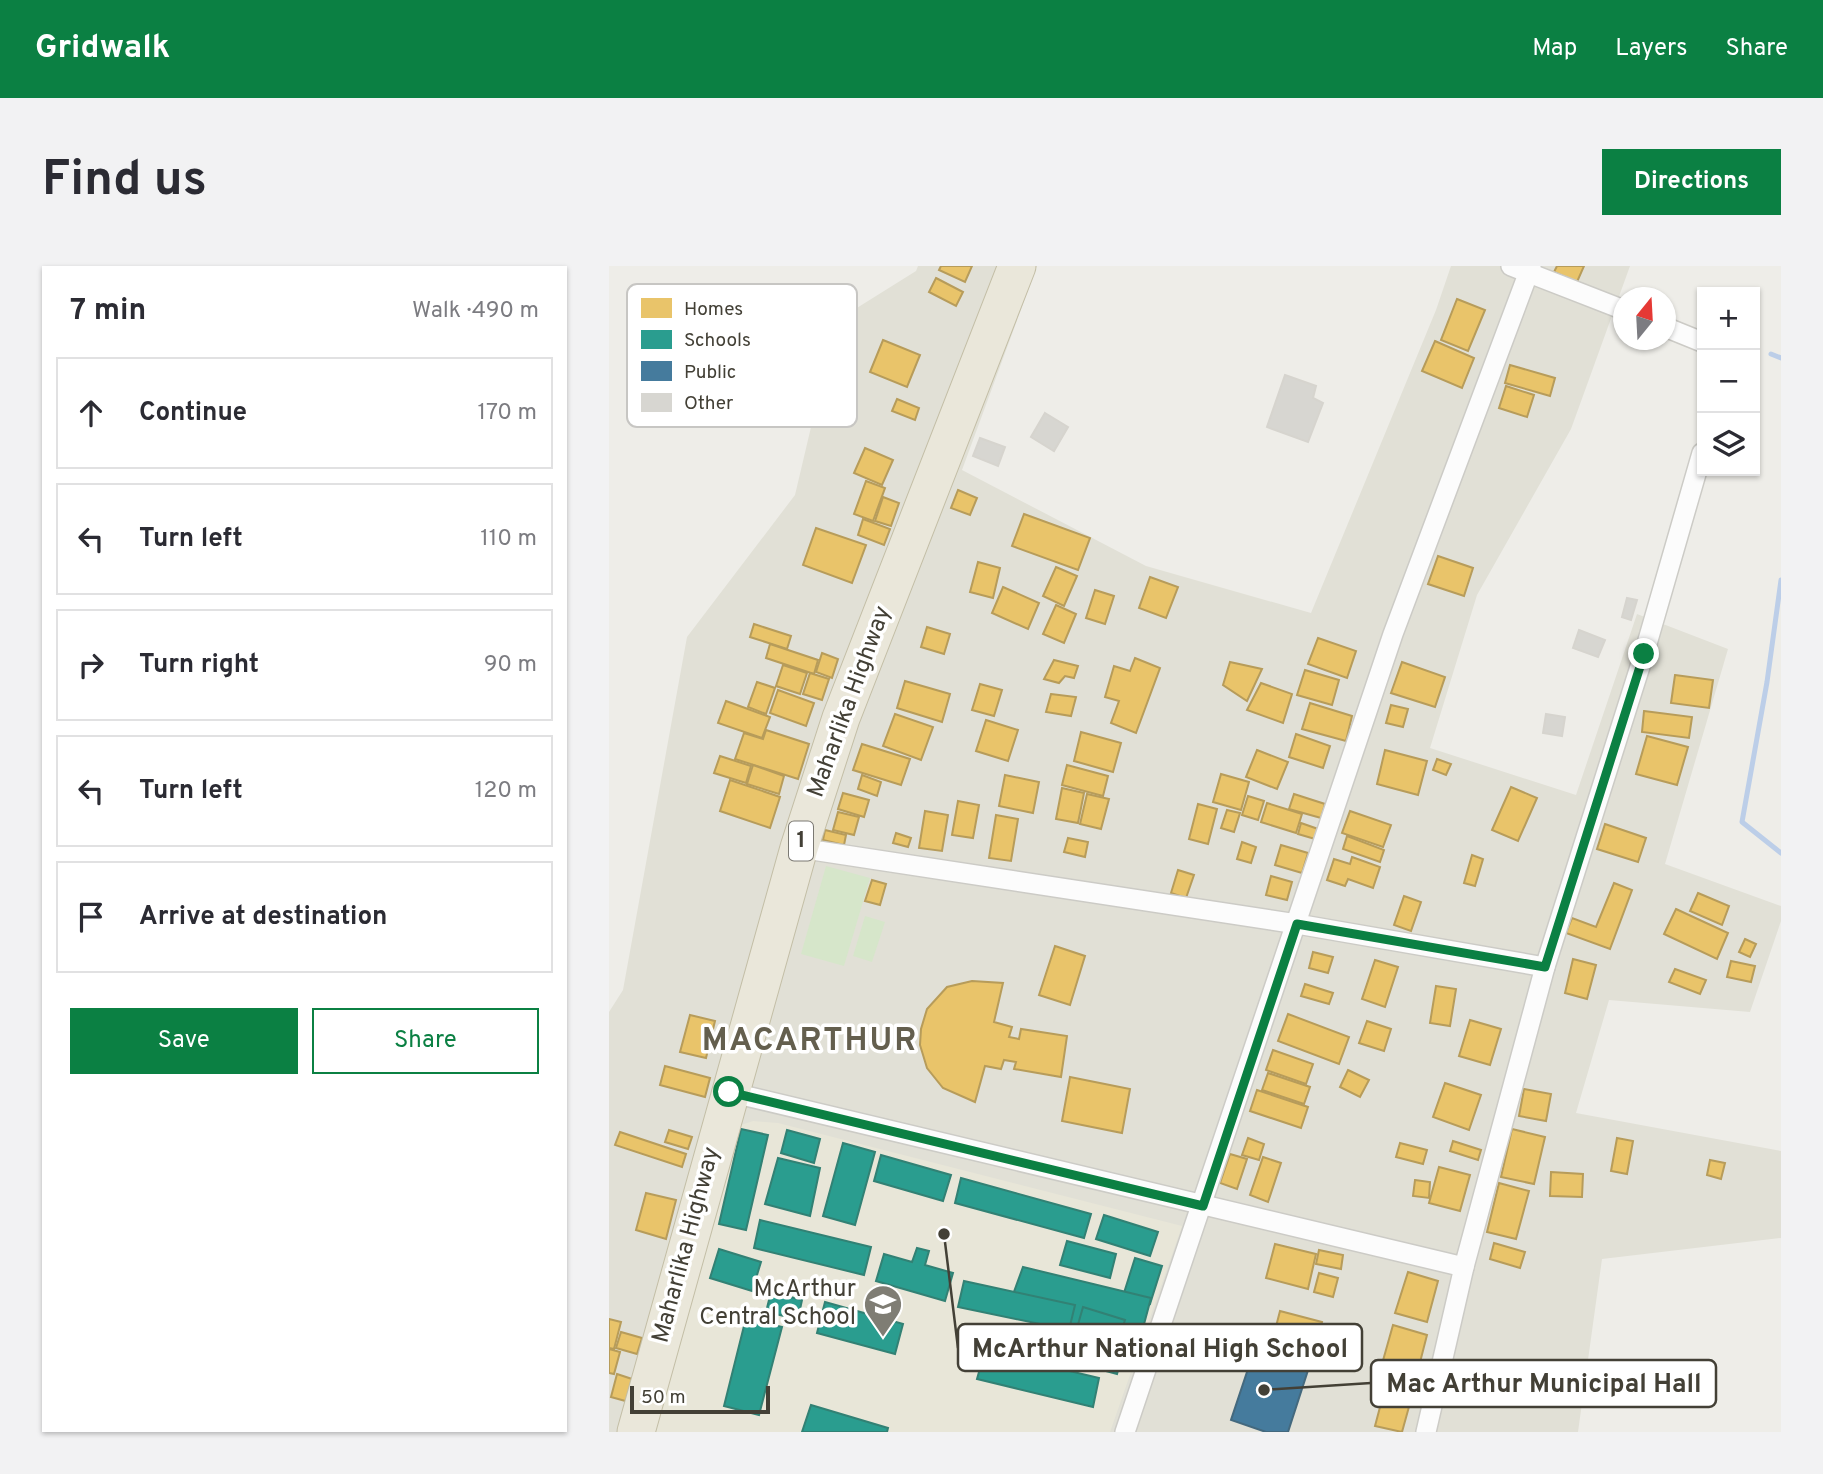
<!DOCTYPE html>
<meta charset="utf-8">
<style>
:root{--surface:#fff;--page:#f2f2f3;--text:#2b2b33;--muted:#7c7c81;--line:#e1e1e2;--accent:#0b8043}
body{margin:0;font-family:Overpass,sans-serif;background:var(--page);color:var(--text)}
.controls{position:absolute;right:21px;top:21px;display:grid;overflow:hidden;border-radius:0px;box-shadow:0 2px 5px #0004}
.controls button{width:63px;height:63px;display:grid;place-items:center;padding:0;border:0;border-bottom:2px solid var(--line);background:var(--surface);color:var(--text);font:35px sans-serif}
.compass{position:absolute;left:1004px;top:21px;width:63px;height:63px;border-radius:50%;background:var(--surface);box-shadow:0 2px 5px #0004;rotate:18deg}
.scale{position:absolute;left:21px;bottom:18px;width:140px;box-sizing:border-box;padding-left:7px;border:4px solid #434036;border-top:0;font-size:19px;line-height:24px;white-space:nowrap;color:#434036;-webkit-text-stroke:5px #fff;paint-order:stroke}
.stop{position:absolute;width:21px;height:21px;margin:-16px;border:5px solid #0b8043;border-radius:50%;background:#fff}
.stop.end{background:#0b8043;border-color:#fff;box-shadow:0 2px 7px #0008}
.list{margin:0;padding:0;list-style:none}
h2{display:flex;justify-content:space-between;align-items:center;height:91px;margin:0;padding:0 28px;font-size:30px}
h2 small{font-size:23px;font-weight:400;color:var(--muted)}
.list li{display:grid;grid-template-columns:46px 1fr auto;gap:21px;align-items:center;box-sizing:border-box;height:112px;margin:0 14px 14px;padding:0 14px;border:2px solid var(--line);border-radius:0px}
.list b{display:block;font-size:26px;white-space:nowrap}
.list em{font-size:23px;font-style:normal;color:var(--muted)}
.actions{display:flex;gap:14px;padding:21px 28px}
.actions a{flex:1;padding:16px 0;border:2px solid var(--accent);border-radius:0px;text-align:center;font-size:24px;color:var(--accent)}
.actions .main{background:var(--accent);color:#fff}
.icon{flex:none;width:38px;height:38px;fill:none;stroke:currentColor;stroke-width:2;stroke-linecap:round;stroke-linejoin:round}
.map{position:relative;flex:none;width:1172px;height:1166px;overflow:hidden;border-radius:0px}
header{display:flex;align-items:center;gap:42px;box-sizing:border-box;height:98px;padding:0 35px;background:var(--accent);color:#fff}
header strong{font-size:33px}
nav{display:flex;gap:38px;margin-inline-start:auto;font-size:24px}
.intro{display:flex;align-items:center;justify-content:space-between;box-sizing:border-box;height:168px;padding:0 42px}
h1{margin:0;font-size:49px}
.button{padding:18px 32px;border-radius:0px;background:var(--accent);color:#fff;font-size:24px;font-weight:700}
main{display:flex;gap:42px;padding:0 42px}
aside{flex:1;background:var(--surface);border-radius:0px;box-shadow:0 2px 5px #0004}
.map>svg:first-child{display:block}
</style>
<header>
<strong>Gridwalk</strong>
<nav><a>Map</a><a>Layers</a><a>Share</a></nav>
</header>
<div class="intro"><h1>Find us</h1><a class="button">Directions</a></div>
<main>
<aside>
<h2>7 min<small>Walk · 490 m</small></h2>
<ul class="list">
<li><svg class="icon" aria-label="ahead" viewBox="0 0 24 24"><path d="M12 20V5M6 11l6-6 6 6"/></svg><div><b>Continue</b></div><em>170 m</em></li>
<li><svg class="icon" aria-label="left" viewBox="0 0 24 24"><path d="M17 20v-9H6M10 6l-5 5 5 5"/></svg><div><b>Turn left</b></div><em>110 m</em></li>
<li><svg class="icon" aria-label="right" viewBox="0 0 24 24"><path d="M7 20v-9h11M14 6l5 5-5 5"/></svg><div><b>Turn right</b></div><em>90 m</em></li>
<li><svg class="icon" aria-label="left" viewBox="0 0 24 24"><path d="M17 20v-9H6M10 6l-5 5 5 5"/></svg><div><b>Turn left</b></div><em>120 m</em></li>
<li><svg class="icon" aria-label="arrive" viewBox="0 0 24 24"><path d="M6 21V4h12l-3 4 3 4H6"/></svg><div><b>Arrive at destination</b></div></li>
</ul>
<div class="actions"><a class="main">Save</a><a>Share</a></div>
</aside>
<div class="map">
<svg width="1172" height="1166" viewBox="0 0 1172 1166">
<rect width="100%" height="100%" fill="#eeede8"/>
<path fill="#e1e0d6" d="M309 0H428L353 204 537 300 702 347 827 44 842 0H1021L962 163 868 329 821 482 967 529 1028 348 1119 383 1056 598 1172 640V655L1141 746 1000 734 967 847 1172 885V972L993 993 969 1166H0V746L14 724 78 371 186 229 227 55 307 5Z"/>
<path fill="#e8e6d8" d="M144 855 169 857 573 960 501 1166H46L126 861Z"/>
<g fill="#d6e6ca">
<path d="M217 600 261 612 235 700 192 688Z"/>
<path d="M256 650 276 656 263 696 244 690Z"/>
</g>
<g fill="#e9c46a" stroke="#b79c5a" stroke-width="2">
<path d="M332 0H363L356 16 330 4Z"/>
<path d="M948 0H975L968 16 945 6Z"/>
<path d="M327 12 354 26 347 40 320 26Z"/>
<path d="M848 33 876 44 859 85 832 74Z"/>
<path d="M274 74 311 89 298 121 261 106Z"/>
<path d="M826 75 865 92 853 122 813 105Z"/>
<path d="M901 99 946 112 941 130 896 117Z"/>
<path d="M897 120 925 129 918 151 890 142Z"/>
<path d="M288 133 310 142 306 154 283 145Z"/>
<path d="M256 182 284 194 273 219 245 207Z"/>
<path d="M257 215 276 222 264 255 245 248Z"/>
<path d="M349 224 368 232 361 249 342 242Z"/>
<path d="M274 231 290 237 282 260 266 255Z"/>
<path d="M415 248 481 272 469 304 403 280Z"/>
<path d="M254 253 281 263 275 279 249 269Z"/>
<path d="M207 262 257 279 243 317 194 299Z"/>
<path d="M829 290 864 302 855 330 819 318Z"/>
<path d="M369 296 391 302 384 332 361 326Z"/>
<path d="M447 301 468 310 455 340 434 330Z"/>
<path d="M541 311 569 321 557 352 530 342Z"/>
<path d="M394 321 430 337 419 363 383 347Z"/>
<path d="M486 324 505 330 496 358 477 352Z"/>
<path d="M447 339 467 348 455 377 434 368Z"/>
<path d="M145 358 182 370 178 383 141 371Z"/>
<path d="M318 361 341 368 335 388 312 381Z"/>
<path d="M709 372 747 385 738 412 699 398Z"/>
<path d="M161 378 209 394 205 408 157 392Z"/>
<path d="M213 387 229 393 223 412 207 406Z"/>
<path d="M526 392 551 402 527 467 502 457 510 435 496 431 505 400 521 405Z"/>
<path d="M445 394 469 400 465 412 456 410 450 417 435 413Z"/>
<path d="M621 396 653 403 638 435 614 419Z"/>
<path d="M793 396 836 411 826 441 782 427Z"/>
<path d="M174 399 198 407 191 428 167 420Z"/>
<path d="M696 404 730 414 723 439 688 429Z"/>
<path d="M201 407 220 413 213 434 194 428Z"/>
<path d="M1066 409 1104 414 1100 442 1062 437Z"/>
<path d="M296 415 341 428 333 456 288 442Z"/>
<path d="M148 416 166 422 157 448 139 441Z"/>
<path d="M652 417 683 428 674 457 638 444Z"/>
<path d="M371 418 393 424 385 450 363 444Z"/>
<path d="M169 424 205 437 197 460 161 447Z"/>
<path d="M442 428 467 431 462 450 437 446Z"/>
<path d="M117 435 161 451 153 472 109 457Z"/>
<path d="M701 437 743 450 737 475 693 463Z"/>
<path d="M782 439 799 443 794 461 777 457Z"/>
<path d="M1035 445 1083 451 1080 472 1033 466Z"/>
<path d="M286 448 324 461 312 494 274 480Z"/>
<path d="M377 454 409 464 399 495 367 485Z"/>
<path d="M157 464 200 478 189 513 126 493 135 467 154 473Z"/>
<path d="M472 466 512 477 504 506 465 495Z"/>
<path d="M687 468 721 480 714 502 680 491Z"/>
<path d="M1038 470 1079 481 1068 519 1027 508Z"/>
<path d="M253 478 301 493 292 519 244 504Z"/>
<path d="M648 484 679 496 668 523 637 511Z"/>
<path d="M776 484 818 495 809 529 768 518Z"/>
<path d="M111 490 142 500 137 517 105 507Z"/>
<path d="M828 493 842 498 837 509 824 504Z"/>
<path d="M144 499 175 510 170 528 138 518Z"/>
<path d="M458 499 499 510 494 530 453 519Z"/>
<path d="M612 508 640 516 632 544 604 536Z"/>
<path d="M253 509 272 516 268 530 249 523Z"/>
<path d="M396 509 430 516 424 547 390 540Z"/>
<path d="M121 514 171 531 161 562 111 545Z"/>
<path d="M902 521 928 532 909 575 883 564Z"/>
<path d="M453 522 475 527 469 557 447 553Z"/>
<path d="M234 527 260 534 255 551 229 543Z"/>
<path d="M478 528 500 533 492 563 471 558Z"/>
<path d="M685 528 716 538 712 552 680 543Z"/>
<path d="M639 530 655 535 649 554 633 549Z"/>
<path d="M349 535 370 539 364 572 343 569Z"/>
<path d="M658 537 693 548 687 567 652 556Z"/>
<path d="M589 538 608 543 599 578 580 573Z"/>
<path d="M618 544 631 547 625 566 612 562Z"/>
<path d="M316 545 339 549 333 585 310 582Z"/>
<path d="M741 545 782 559 774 581 733 567Z"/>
<path d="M229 546 250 551 245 569 224 564Z"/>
<path d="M387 549 409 553 402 595 380 592Z"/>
<path d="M692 557 709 563 706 573 689 568Z"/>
<path d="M996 558 1037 572 1029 596 988 583Z"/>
<path d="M216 564 237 569 235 579 214 574Z"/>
<path d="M287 567 302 572 299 581 284 577Z"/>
<path d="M738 570 775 584 771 596 734 583Z"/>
<path d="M459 572 479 576 476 591 455 586Z"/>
<path d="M633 576 647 581 642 597 628 593Z"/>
<path d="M672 579 699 587 693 607 666 599Z"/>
<path d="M863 589 874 593 866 620 855 617Z"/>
<path d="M743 591 771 601 764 622 739 613 736 620 718 614 725 593 741 598Z"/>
<path d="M569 604 585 609 577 632 562 627Z"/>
<path d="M662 610 683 616 678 634 657 629Z"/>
<path d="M263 614 277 618 271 639 256 635Z"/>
<path d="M1005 617 1023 624 1001 683 957 667 963 652 987 661Z"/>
<path d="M1089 627 1120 640 1113 659 1081 645Z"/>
<path d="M795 630 812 636 802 665 785 659Z"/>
<path d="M1067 643 1119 667 1108 693 1055 668Z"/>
<path d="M1136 673 1147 678 1141 691 1130 686Z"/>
<path d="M446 680 476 690 461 739 430 729Z"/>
<path d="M704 686 724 691 719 707 700 702Z"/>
<path d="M964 693 987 699 978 733 956 727Z"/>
<path d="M766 694 789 701 776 741 753 733Z"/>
<path d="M1122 695 1146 700 1142 716 1118 711Z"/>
<path d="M1066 703 1097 714 1091 728 1060 716Z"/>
<path d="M363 715 394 717 385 756 403 761 400 771 410 773 412 763 458 770 452 811 405 803 407 796 395 794 392 803 376 800 366 836 334 822 318 802 311 779 312 763 318 743 338 721Z"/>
<path d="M696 718 724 727 720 738 692 730Z"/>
<path d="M827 720 847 723 841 760 821 757Z"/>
<path d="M679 748 740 771 730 798 669 775Z"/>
<path d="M81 749 106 755 97 792 71 786Z"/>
<path d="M861 754 892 763 881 799 850 790Z"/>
<path d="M758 755 782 763 775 785 750 777Z"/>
<path d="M664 784 704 798 697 818 657 804Z"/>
<path d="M56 800 101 812 96 831 51 819Z"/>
<path d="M739 804 760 814 751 831 731 821Z"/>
<path d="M659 807 701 821 695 838 653 824Z"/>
<path d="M461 811 521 823 513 867 453 855Z"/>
<path d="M836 817 872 829 860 864 824 851Z"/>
<path d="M915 823 942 828 937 855 910 850Z"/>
<path d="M648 824 699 841 692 862 641 845Z"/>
<path d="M903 863 936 871 925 918 892 911Z"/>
<path d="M60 864 83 871 79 883 56 876Z"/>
<path d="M11 866 77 888 73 901 6 879Z"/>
<path d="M639 872 655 878 650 894 633 889Z"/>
<path d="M1008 872 1024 875 1018 908 1002 905Z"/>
<path d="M844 875 872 884 869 894 841 885Z"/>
<path d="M791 877 818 884 814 898 787 891Z"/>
<path d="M621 888 638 893 628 923 611 917Z"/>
<path d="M654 891 672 897 659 936 641 929Z"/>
<path d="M1101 894 1116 897 1112 913 1098 909Z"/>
<path d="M830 901 861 909 851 945 820 937Z"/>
<path d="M942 906 974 908 973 931 941 930Z"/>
<path d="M806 914 821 916 820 932 804 930Z"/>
<path d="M890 917 920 925 907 973 878 966Z"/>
<path d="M37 927 67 934 57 973 27 964Z"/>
<path d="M885 977 916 986 911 1002 881 993Z"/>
<path d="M666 978 707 988 699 1023 657 1012Z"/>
<path d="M710 984 734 989 732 1003 707 998Z"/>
<path d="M799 1006 829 1015 818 1056 786 1047Z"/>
<path d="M710 1007 729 1012 724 1031 705 1026Z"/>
<path d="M671 1045 713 1056 705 1087 663 1076Z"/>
<path d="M0 1053 12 1056 5 1083 0 1082Z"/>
<path d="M784 1059 818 1069 808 1108 773 1098Z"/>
<path d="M12 1066 33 1072 28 1088 7 1082Z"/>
<path d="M0 1083 11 1086 5 1108 0 1107Z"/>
<path d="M8 1108 26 1114 20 1136 2 1131Z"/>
<path d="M779 1111 806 1119 793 1166 766 1160Z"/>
</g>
<g fill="#2a9d8f" stroke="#328174" stroke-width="2">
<path d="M132 863 159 869 137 964 110 958Z"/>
<path d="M178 864 211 873 205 897 172 887Z"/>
<path d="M234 877 266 886 246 959 214 950Z"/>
<path d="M272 889 342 909 334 935 265 915Z"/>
<path d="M169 892 211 902 201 950 156 938Z"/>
<path d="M352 912 482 948 475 972 346 937Z"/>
<path d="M495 949 549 966 541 990 487 973Z"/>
<path d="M151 954 262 981 255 1009 145 982Z"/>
<path d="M458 975 507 988 501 1012 451 999Z"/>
<path d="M308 982 320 985 316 999 344 1007 336 1035 267 1015 275 988 303 996Z"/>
<path d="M110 983 152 996 143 1025 101 1012Z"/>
<path d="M526 992 553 1000 541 1038 514 1030Z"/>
<path d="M414 1001 542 1032 523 1103 414 1078 424 1059V1040L402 1034Z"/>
<path d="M355 1015 466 1039 460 1064 349 1041Z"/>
<path d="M162 1026 193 1034 189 1053 157 1046Z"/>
<path d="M216 1036 294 1058 286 1088 208 1067Z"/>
<path d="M474 1041 516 1054 509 1075 468 1062Z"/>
<path d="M137 1052 173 1061 150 1149 115 1140Z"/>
<path d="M467 1068 516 1080 508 1108 460 1095Z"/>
<path d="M376 1085 490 1112 484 1141 368 1113Z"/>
<path d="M202 1139 279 1162 278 1166H193Z"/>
</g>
<path fill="#457b9d" stroke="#44697e" stroke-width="2" d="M647 1079 701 1098 679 1166H657L622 1154Z"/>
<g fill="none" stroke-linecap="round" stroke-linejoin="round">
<g stroke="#bccee8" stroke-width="5">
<path d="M1162 88 1172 92"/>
<path d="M1172 314 1158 416 1133 556 1172 587"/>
</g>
</g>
<g fill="#d7d6d1" stroke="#d6d4ce" stroke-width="2">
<path d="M676 109 707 120 704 132 714 137 699 176 658 161Z"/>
<path d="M436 147 459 161 445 185 422 171Z"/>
<path d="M371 172 396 181 389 200 364 190Z"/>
<path d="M1018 332 1028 334 1022 354 1013 351Z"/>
<path d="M970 364 996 374 989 391 964 382Z"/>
<path d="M937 448 956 451 953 470 934 467Z"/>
</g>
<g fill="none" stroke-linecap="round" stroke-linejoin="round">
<g stroke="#cccbc6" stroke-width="22">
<g id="street">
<path d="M902 0 1015 44"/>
<path d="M1056 61 1093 76"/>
<path d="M190 582 688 658 936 701"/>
<path d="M120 826 855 1001 936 701 1035 388 1093 187"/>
<path d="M516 1166 784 368 922 0"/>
<path d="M817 1166 855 1001"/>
</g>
</g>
<g stroke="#c3bea6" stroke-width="39">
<path id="highway" d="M27 1166 190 582 232 452 408 0"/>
</g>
<use href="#street" stroke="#fcfcfc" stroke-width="19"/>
<use href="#highway" stroke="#eae7da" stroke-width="37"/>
</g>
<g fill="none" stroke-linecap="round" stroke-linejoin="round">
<path stroke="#0b8043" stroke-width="9" d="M120 826 594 940 688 658 936 701 1035 388"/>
</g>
<defs>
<g id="school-pin" transform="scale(2.0125)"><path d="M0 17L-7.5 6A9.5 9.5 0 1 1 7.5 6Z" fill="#7f7d74" stroke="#fff"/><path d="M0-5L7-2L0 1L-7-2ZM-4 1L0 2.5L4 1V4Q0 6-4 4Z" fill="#fff"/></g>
</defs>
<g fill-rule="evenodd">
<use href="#school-pin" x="274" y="1038"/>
</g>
<g text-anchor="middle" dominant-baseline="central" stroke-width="7" stroke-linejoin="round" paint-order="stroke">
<rect fill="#fff" stroke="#7b7972" stroke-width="2" x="180" y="555.5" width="24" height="39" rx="5"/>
<g font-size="23" font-weight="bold" fill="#434036">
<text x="192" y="575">1</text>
</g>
<g font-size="24" fill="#434036" stroke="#fff">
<text transform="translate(241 436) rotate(-70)">Maharlika Highway</text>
<text transform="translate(78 979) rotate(-75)">Maharlika Highway</text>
</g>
<g font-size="24" fill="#434036" stroke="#fff" text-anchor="end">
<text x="247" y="1024">McArthur<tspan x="247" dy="28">Central School</tspan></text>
</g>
<g font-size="32" font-weight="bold" letter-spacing="2" fill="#645f4e" stroke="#fff">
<text x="201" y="776">MACARTHUR</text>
</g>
</g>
<rect x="18" y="18" width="230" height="143" rx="10" fill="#fff" stroke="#c7c6c3" stroke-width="2"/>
<rect x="32" y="32" width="31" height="20" fill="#e9c46a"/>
<rect x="32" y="64" width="31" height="19" fill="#2a9d8f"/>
<rect x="32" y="95" width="31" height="20" fill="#457b9d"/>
<rect x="32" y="127" width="31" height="19" fill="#d7d6d1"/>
<g font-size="19" fill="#434036">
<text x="75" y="49">Homes</text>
<text x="75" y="80">Schools</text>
<text x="75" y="112">Public</text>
<text x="75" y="143">Other</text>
</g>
<path fill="none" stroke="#434036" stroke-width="2.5" d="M335 968L349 1082M655 1124L762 1117"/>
<g fill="#434036" stroke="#fff" stroke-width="2.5">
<circle cx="335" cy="968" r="7"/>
<circle cx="655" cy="1124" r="7"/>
</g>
<g fill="#fff" stroke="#434036" stroke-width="2.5">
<rect x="349" y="1058" width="404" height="47" rx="7"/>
<rect x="762" y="1094" width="345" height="47" rx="7"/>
</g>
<g font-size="26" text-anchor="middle" font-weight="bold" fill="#434036">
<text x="551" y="1091">McArthur National High School</text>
<text x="935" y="1126">Mac Arthur Municipal Hall</text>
</g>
</svg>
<div class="controls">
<button>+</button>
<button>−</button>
<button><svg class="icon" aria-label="layers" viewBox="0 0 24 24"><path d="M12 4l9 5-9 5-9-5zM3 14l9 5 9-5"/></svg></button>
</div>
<svg class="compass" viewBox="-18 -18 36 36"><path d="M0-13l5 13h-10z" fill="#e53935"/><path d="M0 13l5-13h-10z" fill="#7c7c81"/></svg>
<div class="scale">50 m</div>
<div class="stop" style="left:120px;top:826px"></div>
<div class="stop end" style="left:1035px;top:388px"></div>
</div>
</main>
